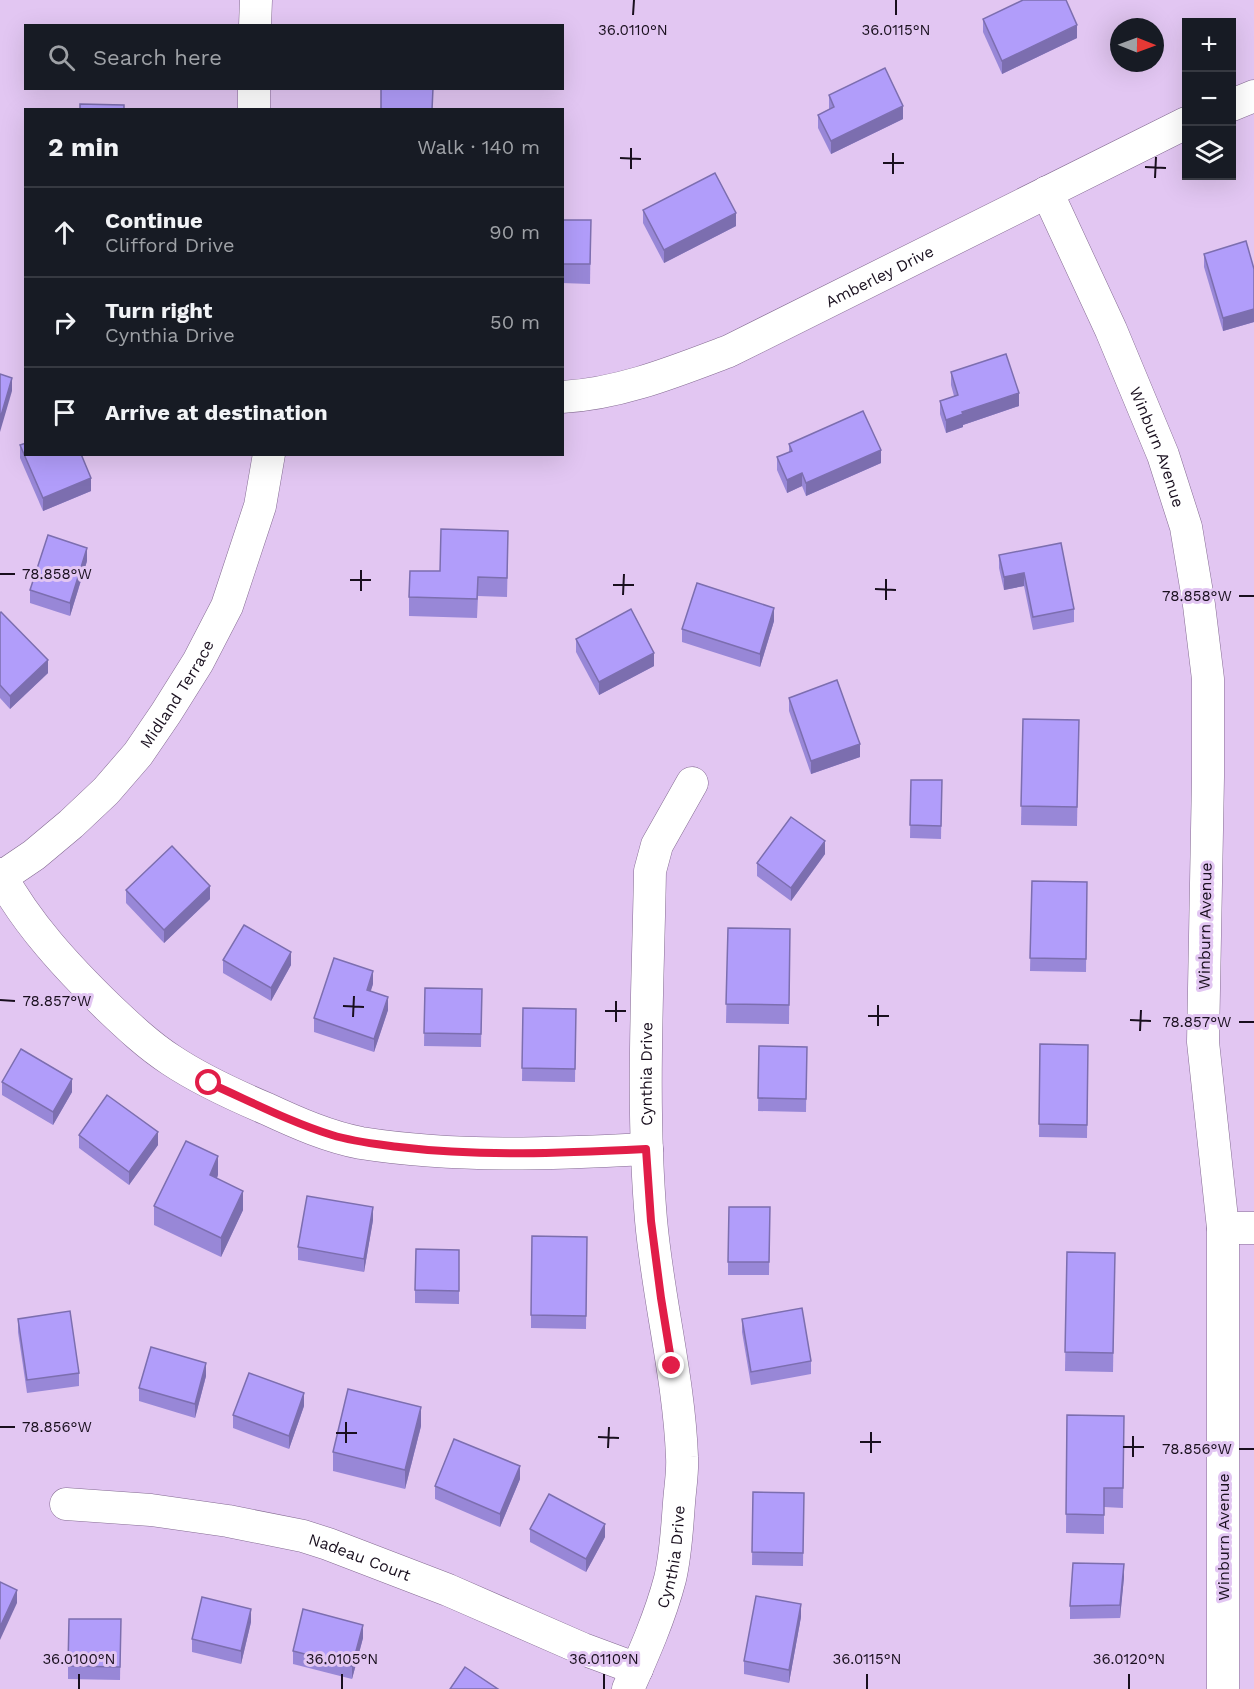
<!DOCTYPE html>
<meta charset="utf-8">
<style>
:root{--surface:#171b24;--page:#242831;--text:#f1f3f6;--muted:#9ea1a6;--line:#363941}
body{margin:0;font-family:"Work Sans",sans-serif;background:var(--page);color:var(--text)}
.controls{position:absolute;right:18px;top:18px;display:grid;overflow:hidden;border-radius:0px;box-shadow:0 6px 24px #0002}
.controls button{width:54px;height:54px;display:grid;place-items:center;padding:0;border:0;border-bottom:2px solid var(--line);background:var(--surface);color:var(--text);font:30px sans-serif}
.compass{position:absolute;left:1110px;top:18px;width:54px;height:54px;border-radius:50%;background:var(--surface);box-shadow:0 6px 24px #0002;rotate:91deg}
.stop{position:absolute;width:18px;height:18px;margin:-14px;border:4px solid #e11d48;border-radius:50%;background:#fff}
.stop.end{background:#e11d48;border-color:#fff;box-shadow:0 2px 6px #0008}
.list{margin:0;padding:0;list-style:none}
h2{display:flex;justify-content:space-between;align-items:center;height:78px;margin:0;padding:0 24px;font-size:26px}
h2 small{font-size:20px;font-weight:400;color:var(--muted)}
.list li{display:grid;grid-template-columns:39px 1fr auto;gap:18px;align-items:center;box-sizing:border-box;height:90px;padding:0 24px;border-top:2px solid var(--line)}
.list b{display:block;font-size:22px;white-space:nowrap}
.list p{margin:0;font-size:20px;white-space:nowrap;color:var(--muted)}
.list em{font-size:20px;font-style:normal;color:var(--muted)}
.icon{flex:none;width:33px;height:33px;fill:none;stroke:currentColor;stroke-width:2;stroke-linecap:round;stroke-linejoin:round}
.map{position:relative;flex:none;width:1254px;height:1689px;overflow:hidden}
.search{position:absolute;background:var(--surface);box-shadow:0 6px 24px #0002;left:24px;top:24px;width:540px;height:66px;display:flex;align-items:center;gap:15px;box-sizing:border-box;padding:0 21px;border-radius:0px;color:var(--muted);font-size:22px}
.panel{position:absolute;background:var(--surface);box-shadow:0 6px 24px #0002;left:24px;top:108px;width:540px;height:348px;border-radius:0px}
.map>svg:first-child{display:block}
</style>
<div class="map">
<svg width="1254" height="1689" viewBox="0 0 1254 1689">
<rect width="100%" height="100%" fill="#e2c6f2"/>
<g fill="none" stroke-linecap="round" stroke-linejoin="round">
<g stroke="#846b92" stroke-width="33">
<g id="minor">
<path d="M255 26 256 0"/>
<path d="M1232 105 1254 96"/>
<path d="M254 110V88"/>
<path id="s1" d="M1047 192 1111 330 1163 455 1186 527 1199 605 1208 679V777L1203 1042 1223 1228V1689"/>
<path id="s2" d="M562 397C620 394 676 371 729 351L1186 123"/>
<path d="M0 874C27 924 67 967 108 1007 128 1026 148 1045 171 1060 201 1080 234 1095 267 1109 297 1123 329 1137 361 1143 456 1158 551 1154 647 1149"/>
<path id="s3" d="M0 878 34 855 71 824 106 791 138 754 166 713 198 662 227 606 260 506 269 454"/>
<path d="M1223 1228H1254"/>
<path id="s4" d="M66 1504 151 1510 228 1521 303 1536 328 1544 448 1590 583 1649 637 1669"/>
<path id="s5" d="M628 1689C644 1653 660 1617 670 1579 676 1554 677 1528 679 1503 680 1488 683 1472 682 1457 679 1378 658 1299 651 1220 641 1104 648 987 650 871L657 845 692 783"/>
</g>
</g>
<use href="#minor" stroke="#fff" stroke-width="32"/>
</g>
<g fill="#9887d7">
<path d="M983 19 1077 38 1002 74 983 32Z"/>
<path d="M829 95 903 119 831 154 818 128V115L829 109Z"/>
<path d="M643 210 736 226 664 263 643 223Z"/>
<path d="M562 220H591L590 284 562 283Z"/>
<path d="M1204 254 1254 269V322L1223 331 1204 267Z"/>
<path d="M951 372 1019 406 963 425V427L946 433 940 414V401L954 396 951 385Z"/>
<path d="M789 444 881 463 806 496 802 486 787 493 777 470V457L789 452Z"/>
<path d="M20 445 91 491 43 511 20 458Z"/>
<path d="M508 550 507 597 478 596 477 618 409 616V597L440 571Z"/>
<path d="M999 555 1074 609V622L1033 630 1024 586 1004 590 999 568Z"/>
<path d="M87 561 70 616 30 603V590Z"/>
<path d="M0 613 48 673 10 709 0 698Z"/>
<path d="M774 621 760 667 682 642V629Z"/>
<path d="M576 639 654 666 599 695 576 652Z"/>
<path d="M789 698 860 757 811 774 789 711Z"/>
<path d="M1023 719 1079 720 1077 826 1021 825Z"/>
<path d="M911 780H942L941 839 910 838Z"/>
<path d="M825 854 791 901 757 876V863Z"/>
<path d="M1032 881 1087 882 1086 972 1030 971Z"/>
<path d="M126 890 210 899 164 943 126 903Z"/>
<path d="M728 928 790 929 789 1024 726 1023Z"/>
<path d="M223 960 291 965 271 1001 223 973Z"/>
<path d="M373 984 370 992 388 1010 374 1052 314 1032V1018Z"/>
<path d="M425 988 482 989 481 1047 424 1046Z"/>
<path d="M523 1008 576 1009 575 1082 522 1081Z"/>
<path d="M1040 1044 1088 1045 1087 1138 1039 1137Z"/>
<path d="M759 1046 807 1047 806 1112 758 1111Z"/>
<path d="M2 1082 72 1092 53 1125 2 1095Z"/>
<path d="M79 1135 158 1145 129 1185 79 1148Z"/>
<path d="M218 1175 217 1178 243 1210 221 1257 154 1225V1206Z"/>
<path d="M770 1207 769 1275H728V1262Z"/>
<path d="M373 1220 364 1272 298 1260V1247Z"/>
<path d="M587 1237 586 1329 531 1328V1315Z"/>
<path d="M459 1250V1304L415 1303V1290Z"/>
<path d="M1067 1252 1115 1253 1113 1372 1065 1371Z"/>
<path d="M18 1319 79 1373V1386L27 1393 18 1332Z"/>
<path d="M742 1319 811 1361V1374L751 1385 742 1332Z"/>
<path d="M206 1376 195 1418 139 1401V1388Z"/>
<path d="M304 1406 289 1449 233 1428V1415Z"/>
<path d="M1067 1415 1124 1416 1123 1508 1104 1507V1534L1066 1533Z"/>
<path d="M421 1426 405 1489 333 1471V1452Z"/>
<path d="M520 1479 500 1527 435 1499V1486Z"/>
<path d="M753 1492 804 1493 803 1566 752 1565Z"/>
<path d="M530 1529 605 1537 586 1572 530 1542Z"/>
<path d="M1124 1577 1120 1618 1070 1619V1606Z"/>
<path d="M801 1617 789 1683 744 1674V1661Z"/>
<path d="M121 1619 120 1680 68 1679V1666Z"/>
<path d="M251 1622 241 1664 192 1652V1639Z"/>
<path d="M363 1638 352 1679 293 1664V1651Z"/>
</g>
<g fill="#7c6eaf">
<path d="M1077 25V38L1002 74V61Z"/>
<path d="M903 106V119L831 154V141Z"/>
<path d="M736 213V226L664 263V250Z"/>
<path d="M1254 309V322L1223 331V318Z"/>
<path d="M12 378V391L0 432V419Z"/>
<path d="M1019 393V406L963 425V427L946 433V420L962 412Z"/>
<path d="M881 450V463L806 496V483Z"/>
<path d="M802 473V486L787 493V480Z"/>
<path d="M91 478V491L43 511V498Z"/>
<path d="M87 548V561L70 616V603Z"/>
<path d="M1024 573V586L1004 590V577Z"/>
<path d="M774 608V621L760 667V654Z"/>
<path d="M654 653V666L599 695V682Z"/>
<path d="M48 660V673L10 709V696Z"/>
<path d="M860 744V757L811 774V761Z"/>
<path d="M825 841V854L791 901V888Z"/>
<path d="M210 886V899L164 943V930Z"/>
<path d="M291 952V965L271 1001V988Z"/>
<path d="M373 971V984L367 1003V990Z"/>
<path d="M388 997V1010L374 1052V1039Z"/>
<path d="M72 1079V1092L53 1125V1112Z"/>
<path d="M158 1132V1145L129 1185V1172Z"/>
<path d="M218 1156V1175L210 1194V1175Z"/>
<path d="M243 1191V1210L221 1257V1238Z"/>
<path d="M373 1207V1220L364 1272V1259Z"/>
<path d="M206 1363V1376L195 1418V1404Z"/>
<path d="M304 1393V1406L289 1449V1436Z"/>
<path d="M421 1407V1426L405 1489V1470Z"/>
<path d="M520 1466V1479L500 1527V1514Z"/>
<path d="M605 1524V1537L586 1572V1559Z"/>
<path d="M1124 1564V1577L1120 1618V1605Z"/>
<path d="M17 1590V1603L0 1640V1627Z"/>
<path d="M801 1604V1617L789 1683V1670Z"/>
<path d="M251 1609V1622L241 1664V1651Z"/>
<path d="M363 1625V1638L352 1679V1666Z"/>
</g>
<g fill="#b19dfa" stroke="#7c6eaf" stroke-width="1.5">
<path d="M1023 0H1066L1077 25 1002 61 983 19Z"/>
<path d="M885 68 903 106 831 141 818 115 834 107 829 95Z"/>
<path d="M381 88H433L432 110H381Z"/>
<path d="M80 104 124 105V110H80Z"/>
<path d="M715 173 736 213 664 250 643 210Z"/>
<path d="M562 220H591L590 264H562Z"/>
<path d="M1246 241 1254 269V309L1223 318 1204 254Z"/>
<path d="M1006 354 1019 393 962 412 963 414 946 420 940 401 958 395 951 372Z"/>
<path d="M0 374 12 378 0 419Z"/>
<path d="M863 411 881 450 806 483 802 473 787 480 777 457 792 451 789 444Z"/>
<path d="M26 443V454H81L91 478 43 498 20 445Z"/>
<path d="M441 529 508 531 507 578 478 577 477 599 409 597 410 571H440Z"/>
<path d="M48 535 87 548 70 603 30 590Z"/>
<path d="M1061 543 1074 609 1033 617 1024 573 1004 577 999 555Z"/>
<path d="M697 583 774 608 760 654 682 629Z"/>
<path d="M631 609 654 653 599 682 576 639Z"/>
<path d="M1 612 48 660 10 696 0 685V613Z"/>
<path d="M837 680 860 744 811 761 789 698Z"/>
<path d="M1023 719 1079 720 1077 807 1021 806Z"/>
<path d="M911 780H942L941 826 910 825Z"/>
<path d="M791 817 825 841 791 888 757 863Z"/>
<path d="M172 846 210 886 164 930 126 890Z"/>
<path d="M1032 881 1087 882 1086 959 1030 958Z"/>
<path d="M244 925 291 952 271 988 223 960Z"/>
<path d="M728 928 790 929 789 1005 726 1004Z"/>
<path d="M334 958 373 971 367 990 388 997 374 1039 314 1018Z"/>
<path d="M425 988 482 989 481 1034 424 1033Z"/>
<path d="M523 1008 576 1009 575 1069 522 1068Z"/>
<path d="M1040 1044 1088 1045 1087 1125 1039 1124Z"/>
<path d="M759 1046 807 1047 806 1099 758 1098Z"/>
<path d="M21 1049 72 1079 53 1112 2 1082Z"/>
<path d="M107 1095 158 1132 129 1172 79 1135Z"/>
<path d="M186 1141 218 1156 210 1175 243 1191 221 1238 154 1206Z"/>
<path d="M307 1196 373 1207 364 1259 298 1247Z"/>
<path d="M729 1207H770L769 1262H728Z"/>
<path d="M532 1236 587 1237 586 1316 531 1315Z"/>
<path d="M416 1249 459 1250V1291L415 1290Z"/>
<path d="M1067 1252 1115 1253 1113 1353 1065 1352Z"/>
<path d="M802 1308 811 1361 751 1372 742 1319Z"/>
<path d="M70 1311 79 1373 27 1380 18 1319Z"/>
<path d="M151 1347 206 1363 195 1404 139 1388Z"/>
<path d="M249 1373 304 1393 289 1436 233 1415Z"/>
<path d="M348 1389 421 1407 405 1470 333 1452Z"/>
<path d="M1067 1415 1124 1416 1123 1488H1104V1515L1066 1514Z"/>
<path d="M454 1439 520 1466 500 1514 435 1486Z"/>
<path d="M753 1492 804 1493 803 1553 752 1552Z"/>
<path d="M549 1494 605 1524 586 1559 530 1529Z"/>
<path d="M1073 1563 1124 1564 1120 1605 1070 1606Z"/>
<path d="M0 1582 17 1590 0 1627Z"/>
<path d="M756 1596 801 1604 789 1670 744 1661Z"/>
<path d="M202 1597 251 1609 241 1651 192 1639Z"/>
<path d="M303 1609 363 1625 352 1666 293 1651Z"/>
<path d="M69 1619H121L120 1667 68 1666Z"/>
<path d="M465 1667 498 1689H450Z"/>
</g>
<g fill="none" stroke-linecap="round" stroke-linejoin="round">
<path stroke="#e11d48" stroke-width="8" d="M209 1083C250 1101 290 1122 332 1135 354 1142 377 1144 399 1147 481 1157 564 1153 646 1149L651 1221 661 1298 672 1366"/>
</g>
<path fill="none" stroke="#190f1e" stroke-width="2" d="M633 15 634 0M896 15V0M620 158 641 159M883 163H904M1145 167 1166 168M631 169V148M893 174V153M1155 178 1156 157M0 574H15M350 580H371M613 585H634M875 589 896 590M361 591V570M623 595 624 574M1239 596H1254M886 600V579M0 1000 15 1001M343 1006 364 1007M605 1011H626M868 1016H889M353 1017 354 996M1130 1020 1151 1021M616 1022V1001M1239 1022H1254M878 1026V1005M1140 1031 1141 1010M0 1427H15M336 1433H357M598 1437 619 1438M860 1442H881M346 1443V1422M1123 1447H1144M608 1448 609 1427M1239 1449H1254M871 1453V1432M1133 1457V1436M79 1689V1674M342 1689V1674M604 1689V1674M867 1689V1674M1129 1689V1674"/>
<g text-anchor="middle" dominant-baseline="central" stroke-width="6" stroke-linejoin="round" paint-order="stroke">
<g font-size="16" fill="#190f1e" stroke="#e2c6f2">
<text stroke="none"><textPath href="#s2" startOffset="342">Amberley Drive</textPath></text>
<text stroke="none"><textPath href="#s1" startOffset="278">Winburn Avenue</textPath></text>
<text stroke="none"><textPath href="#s3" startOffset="258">Midland Terrace</textPath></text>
<text transform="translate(1205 926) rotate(-89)">Winburn Avenue</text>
<text stroke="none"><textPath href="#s5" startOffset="626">Cynthia Drive</textPath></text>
<text transform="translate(1223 1537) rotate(-90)">Winburn Avenue</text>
<text stroke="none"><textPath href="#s4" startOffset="300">Nadeau Court</textPath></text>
<text stroke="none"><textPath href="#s5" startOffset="140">Cynthia Drive</textPath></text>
</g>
</g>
<g font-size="15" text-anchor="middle" fill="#190f1e" stroke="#e2c6f2" stroke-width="6" stroke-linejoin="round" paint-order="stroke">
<text x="633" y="35">36.0110°N</text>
<text x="896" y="35">36.0115°N</text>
<text x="57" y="579">78.858°W</text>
<text x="1197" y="601">78.858°W</text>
<text x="57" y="1006">78.857°W</text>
<text x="1197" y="1027">78.857°W</text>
<text x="57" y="1432">78.856°W</text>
<text x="1197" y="1454">78.856°W</text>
<text x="79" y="1664">36.0100°N</text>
<text x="342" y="1664">36.0105°N</text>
<text x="604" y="1664">36.0110°N</text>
<text x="867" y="1664">36.0115°N</text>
<text x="1129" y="1664">36.0120°N</text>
</g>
</svg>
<div class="controls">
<button>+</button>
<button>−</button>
<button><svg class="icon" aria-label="layers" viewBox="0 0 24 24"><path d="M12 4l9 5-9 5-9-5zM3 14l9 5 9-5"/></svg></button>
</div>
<svg class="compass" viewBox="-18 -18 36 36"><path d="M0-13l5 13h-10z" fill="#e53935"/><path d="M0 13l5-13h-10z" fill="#9ea1a6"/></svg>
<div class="stop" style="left:209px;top:1083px"></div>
<div class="stop end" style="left:672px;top:1366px"></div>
<div class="search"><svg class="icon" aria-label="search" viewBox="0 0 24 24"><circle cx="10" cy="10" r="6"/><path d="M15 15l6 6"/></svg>Search here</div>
<section class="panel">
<h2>2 min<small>Walk · 140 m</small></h2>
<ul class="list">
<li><svg class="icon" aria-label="ahead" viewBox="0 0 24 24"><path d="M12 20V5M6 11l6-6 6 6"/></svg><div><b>Continue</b><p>Clifford Drive</p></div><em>90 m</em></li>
<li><svg class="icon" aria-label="right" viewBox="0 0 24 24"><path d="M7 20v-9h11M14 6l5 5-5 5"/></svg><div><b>Turn right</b><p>Cynthia Drive</p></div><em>50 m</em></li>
<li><svg class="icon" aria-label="arrive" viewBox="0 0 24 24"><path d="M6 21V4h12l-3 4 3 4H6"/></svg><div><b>Arrive at destination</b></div></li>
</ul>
</section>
</div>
